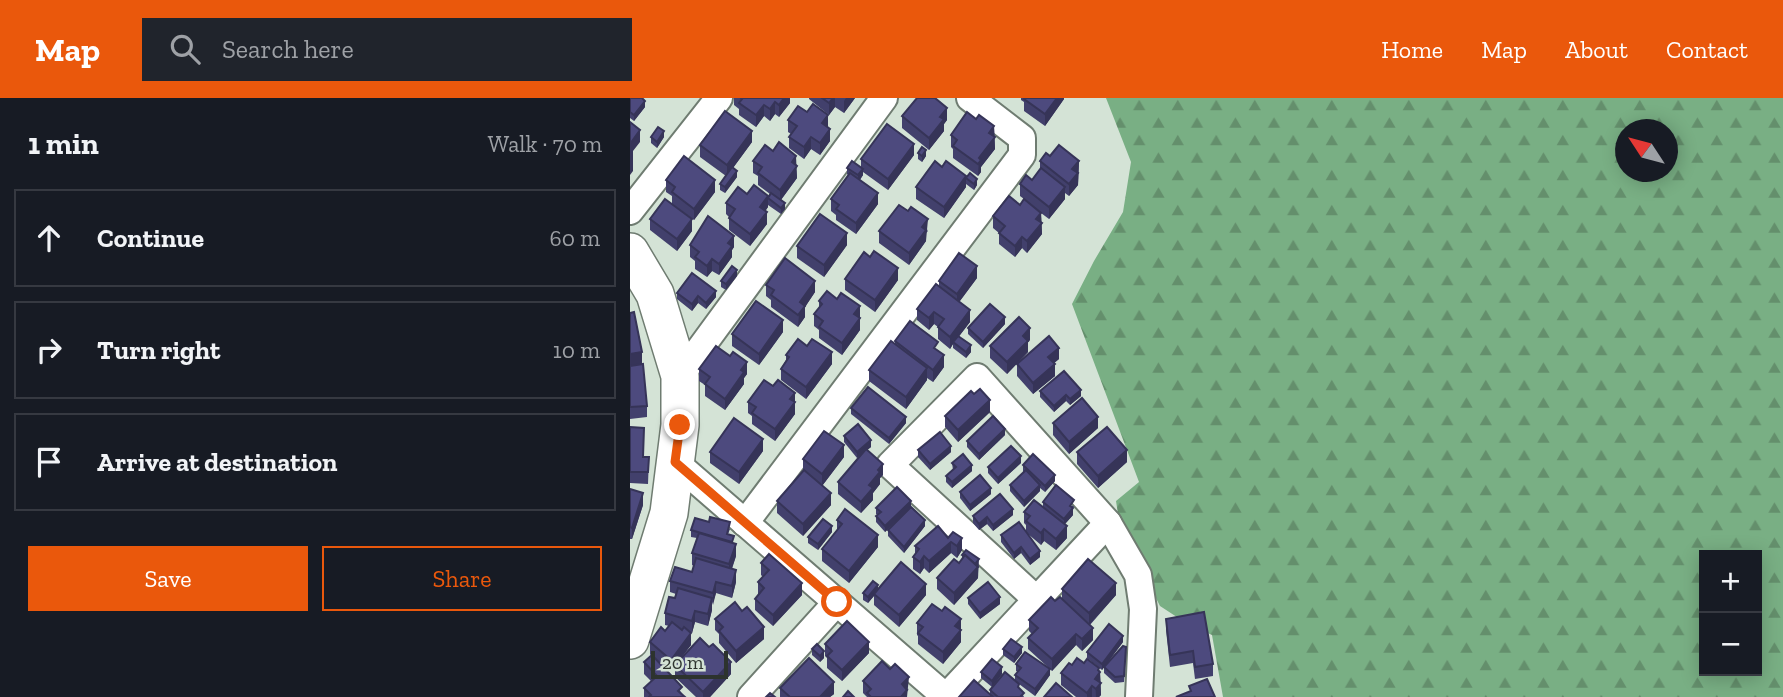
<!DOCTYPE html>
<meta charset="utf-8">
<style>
:root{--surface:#171b24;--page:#20242c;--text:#f1f3f6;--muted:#9ea1a6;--line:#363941;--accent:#ea580c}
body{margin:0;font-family:"Zilla Slab",serif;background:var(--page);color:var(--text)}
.controls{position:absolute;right:21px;bottom:21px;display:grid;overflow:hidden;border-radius:0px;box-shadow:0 4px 18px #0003}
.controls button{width:63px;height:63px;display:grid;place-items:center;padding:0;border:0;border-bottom:2px solid var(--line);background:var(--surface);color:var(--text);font:35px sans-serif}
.compass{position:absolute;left:985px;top:21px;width:63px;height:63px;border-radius:50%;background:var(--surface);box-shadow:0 4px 18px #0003;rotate:306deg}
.scale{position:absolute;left:21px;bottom:18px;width:77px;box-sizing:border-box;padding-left:7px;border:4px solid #2d332e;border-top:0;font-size:19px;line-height:24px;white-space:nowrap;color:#2d332e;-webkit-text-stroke:5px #d4e3d6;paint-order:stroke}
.stop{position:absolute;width:21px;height:21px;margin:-16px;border:5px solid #ea580c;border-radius:50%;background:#fff}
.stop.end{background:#ea580c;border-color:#fff;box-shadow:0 2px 7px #0008}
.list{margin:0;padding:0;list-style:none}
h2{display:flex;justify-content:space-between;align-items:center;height:91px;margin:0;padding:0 28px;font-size:30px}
h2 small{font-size:23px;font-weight:400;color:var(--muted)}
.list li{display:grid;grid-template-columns:46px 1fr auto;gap:21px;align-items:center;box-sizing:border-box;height:98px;margin:0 14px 14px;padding:0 14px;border:2px solid var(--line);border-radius:0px}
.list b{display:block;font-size:26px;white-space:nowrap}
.list em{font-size:23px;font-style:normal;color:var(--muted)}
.actions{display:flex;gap:14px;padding:21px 28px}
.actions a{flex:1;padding:16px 0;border:2px solid var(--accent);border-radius:0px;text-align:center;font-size:24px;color:var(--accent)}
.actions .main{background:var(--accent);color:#fff}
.icon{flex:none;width:38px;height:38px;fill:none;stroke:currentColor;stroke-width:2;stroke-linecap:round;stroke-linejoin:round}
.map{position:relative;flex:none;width:1153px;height:599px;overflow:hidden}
header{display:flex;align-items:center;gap:42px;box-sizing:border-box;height:98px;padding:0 35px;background:var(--accent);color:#fff}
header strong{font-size:33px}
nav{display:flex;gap:38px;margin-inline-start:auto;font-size:24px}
.search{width:490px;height:63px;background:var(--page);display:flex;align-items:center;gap:18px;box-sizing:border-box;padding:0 24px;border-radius:0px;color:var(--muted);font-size:26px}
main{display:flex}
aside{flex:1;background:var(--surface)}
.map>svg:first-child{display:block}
</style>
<header>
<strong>Map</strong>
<div class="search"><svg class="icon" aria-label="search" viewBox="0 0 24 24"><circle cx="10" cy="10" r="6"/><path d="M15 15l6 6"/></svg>Search here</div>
<nav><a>Home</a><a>Map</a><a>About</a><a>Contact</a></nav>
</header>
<main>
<aside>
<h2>1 min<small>Walk · 70 m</small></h2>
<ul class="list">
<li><svg class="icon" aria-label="ahead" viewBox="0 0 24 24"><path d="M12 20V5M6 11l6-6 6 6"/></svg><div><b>Continue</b></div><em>60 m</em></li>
<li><svg class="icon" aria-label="right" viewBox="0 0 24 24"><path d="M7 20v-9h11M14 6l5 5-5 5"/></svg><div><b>Turn right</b></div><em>10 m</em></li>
<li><svg class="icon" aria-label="arrive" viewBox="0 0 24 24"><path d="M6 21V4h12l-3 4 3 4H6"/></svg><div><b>Arrive at destination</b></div></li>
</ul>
<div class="actions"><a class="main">Save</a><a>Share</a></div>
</aside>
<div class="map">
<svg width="1153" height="599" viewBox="0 0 1153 599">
<defs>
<pattern id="forest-firs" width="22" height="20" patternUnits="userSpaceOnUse" patternTransform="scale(1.75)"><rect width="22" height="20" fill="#79af84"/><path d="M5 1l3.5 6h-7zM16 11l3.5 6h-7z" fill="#648f6c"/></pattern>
</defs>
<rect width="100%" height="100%" fill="#d4e3d6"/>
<path fill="url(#forest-firs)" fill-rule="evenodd" d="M476 0H1153V599H593L582 537 556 525 530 508 490 429 486 403 509 384 442 206 464 163 493 114 501 64ZM996 32H1038V74H996ZM1074 457H1127V573H1074Z"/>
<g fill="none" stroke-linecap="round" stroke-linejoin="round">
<g stroke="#6f7c71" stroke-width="30">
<g id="street">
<path d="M0 113 89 0"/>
<path d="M50 278 254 0"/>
<path d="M45 364 316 599"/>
<path d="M115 425 392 57V40L340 0"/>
<path d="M406 501 260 367 347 279 478 425 508 477 513 511 509 599"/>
<path d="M121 599 207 504"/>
<path d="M316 599 478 425"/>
</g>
</g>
<g stroke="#6f7c71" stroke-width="40">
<path id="secondary" d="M0 154 25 196 50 278V327L39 415 0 542"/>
</g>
<use href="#street" stroke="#fff" stroke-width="26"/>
<use href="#secondary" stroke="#fff" stroke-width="37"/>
</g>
<g fill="#42406c">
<path d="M0 0 15 9 4 23 0 20Z"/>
<path d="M104 0H160V5L149 19 145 16 140 23 134 18 126 29 109 17V11L104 7Z"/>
<path d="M179 0H225L214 15 205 9 199 17 179 1Z"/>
<path d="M391 0H434V1L415 28 394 13V4L391 2Z"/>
<path d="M272 18 317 22 314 26V33L299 52 272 30Z"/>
<path d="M346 21 364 28 365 51 351 69V74L348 78 323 60V51L321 49V37Z"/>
<path d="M158 22 198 29 200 43 190 57 181 51 174 61 159 50V39L161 36 158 34Z"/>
<path d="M21 39H34L27 50 21 45Z"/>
<path d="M122 44 103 70 107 79 95 95 90 92V86L96 78 70 59V47Z"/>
<path d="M288 55 296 58 292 64 288 61Z"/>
<path d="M284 57 258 92 233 74V77L230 82 248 106 226 136 206 122V117L201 113V101L218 77 217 76V70L231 69V61Z"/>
<path d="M420 58 449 63 448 87 439 98 435 95V101L419 121 411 115 412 136 397 155 392 150 385 159 369 146V135L363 130V118L390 107 394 101 390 98V86L402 82 410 72V63Z"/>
<path d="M123 63 166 67 167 80 151 102 155 111 151 116 138 107V109L135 113 137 126 120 148 99 132V119L96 116V105L117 96 138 99 140 96 128 87V78L123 75Z"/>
<path d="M312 69 336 80 347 87 344 92 336 86V89L314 120 286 101V89Z"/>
<path d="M36 82 85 94 64 122 42 106V98L36 94Z"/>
<path d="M278 113 298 133 296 135V143L279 167 249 145V133Z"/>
<path d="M20 121 62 133 47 153 20 132Z"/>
<path d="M60 147 104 149 102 152V159L89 177 82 173 77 179 65 171V163L60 159Z"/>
<path d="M217 147 194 179 167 160V148Z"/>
<path d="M107 178 96 192 91 189V183Z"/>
<path d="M347 180 329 204 340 224 329 238 341 254 336 260 323 250V246L320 251 308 241V229L304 226 299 232 287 222V211L309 188V183Z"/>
<path d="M215 181 268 182 245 214 215 192Z"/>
<path d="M136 187 185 194 175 209V219L168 229 141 209V202L136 198Z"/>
<path d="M47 195 86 199 76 211 68 205 62 213 47 201Z"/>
<path d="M207 201 230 208V232L212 257 189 240V232L184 228V216L189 210V203Z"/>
<path d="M0 215 12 266 5 267 17 308V319L0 321Z"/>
<path d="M375 226 353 250 338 236V230Z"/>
<path d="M153 234 129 267 102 248V236Z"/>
<path d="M400 242 398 244V254L377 276 360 260V248Z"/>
<path d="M265 243 308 252 314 269 303 284 297 280V282L276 311 239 283V272L265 246Z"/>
<path d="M156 257 202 266 176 301 151 282V271L156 262Z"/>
<path d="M429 261 424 265 425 278 403 296 387 278V266Z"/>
<path d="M69 271 117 276 114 280V286L95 312 75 298V287L69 283Z"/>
<path d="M143 288 165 295V316L145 343 122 326V318L118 315V304Z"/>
<path d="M410 293 451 298 440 307 436 303 424 314 410 299Z"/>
<path d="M344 296 360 314 328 344 315 329V318Z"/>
<path d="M221 310 276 325 259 346 221 316Z"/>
<path d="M423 325 468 330 439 356 423 337Z"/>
<path d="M0 329 13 359H19L18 386 0 385Z"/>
<path d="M375 337 349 362 337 349V343Z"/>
<path d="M214 338 241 349 237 352 253 377 250 380V386L243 395V402L231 415 208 396V384L232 356 227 360 214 344Z"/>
<path d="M288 352 321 354 300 372 288 359Z"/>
<path d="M133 353 109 386 80 365V354Z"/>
<path d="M447 354 497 364 468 390 447 366Z"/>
<path d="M214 359 192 388 201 407 173 438 147 415V403L173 373V361Z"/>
<path d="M322 365 342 373 322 390 316 384V378L323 372Z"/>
<path d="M391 365 368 386 358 375V369Z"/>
<path d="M393 367 425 383 415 394 410 390V393L394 409 380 393V387L394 375 393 374Z"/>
<path d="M0 391 13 407 2 441H0Z"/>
<path d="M330 394 361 396 340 413 330 400Z"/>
<path d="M281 403V409L295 428 274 455 258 438V432L275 415 255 434 246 424V418L248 417 246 416V410Z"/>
<path d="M413 404 444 408 443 410V417L435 426 437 440 426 452 414 443 411 447 398 436 410 459 400 467 391 455 384 461 371 444V437L396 434V427L394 425V414L413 409Z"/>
<path d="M383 417 363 433 357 426 349 432 343 425V418Z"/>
<path d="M207 422 248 449 219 485 192 463V451L207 432Z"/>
<path d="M100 431 98 436 103 445 106 458 102 471 106 484 102 500 86 495 82 507V512L78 528 65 524 62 535 60 534 61 547 51 560 101 576 80 599H66L45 579V568L41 573 24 560 55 599H14V590L21 583 14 576V564L21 558 20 556V544L35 533 39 528 35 527V515L45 500 46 496 40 494V483L62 474 64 468 62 467V455L67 440 61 439V432Z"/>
<path d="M202 434 188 452 178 445V439Z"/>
<path d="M318 440 332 452 327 460 321 455 299 475 294 470 290 476 283 471V459L285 456V448Z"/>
<path d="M332 457 349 468 348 469V480L324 507 307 491V480L329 465 332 461Z"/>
<path d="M131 465 172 497 143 528 125 512V501L129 497 128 496V484L133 479 131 477Z"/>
<path d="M248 491 296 497 269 529 244 507V498L238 505 233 502V495Z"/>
<path d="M432 491 486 497 460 527 463 542 452 553 446 547 422 573 420 571V577L405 598 389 586V590L394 599H329L360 596V592L385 583V577L388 574 386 573V566L420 571 398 551V540L402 536 399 533V522L425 503 432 501Z"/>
<path d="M338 500 370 506 350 521 338 506Z"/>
<path d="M312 513 331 521V544L313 566 288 546V538L287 537V525Z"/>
<path d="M85 521 134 541 106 565 89 545V536L85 532Z"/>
<path d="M536 521 583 566V578L565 581 563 565 540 569 536 532Z"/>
<path d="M493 544 472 572 457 560V554Z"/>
<path d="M195 546 239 555 212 583 197 570V560L195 558Z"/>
<path d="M182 551 194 560 190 564 182 557Z"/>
<path d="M373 551 392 555 384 565 373 557Z"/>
<path d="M496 555 494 584 485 585 474 575V569Z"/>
<path d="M454 565 470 574 471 597 469 599H446L431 587V575L442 567Z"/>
<path d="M351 574 372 576 362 589 351 580Z"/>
<path d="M233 583 279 591 277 592V599H237L233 595Z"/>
<path d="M150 590 204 596 200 599H150Z"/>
</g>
<g fill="#363458">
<path d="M154 0H160V5L149 19V7Z"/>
<path d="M203 0H205V9L199 17V5Z"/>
<path d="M216 0H225L214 15V3Z"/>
<path d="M427 0H434V1L415 28V16Z"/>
<path d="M15 3V9L4 23V17Z"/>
<path d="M145 4V16L140 23V11Z"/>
<path d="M134 7V18L126 29V17Z"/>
<path d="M317 10V22L314 26V33L299 52V40L310 19Z"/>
<path d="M198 17V29L192 37V25Z"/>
<path d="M364 28 365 51 351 69V74L348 78 349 60 359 35Z"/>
<path d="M200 31V43L190 57V45Z"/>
<path d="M10 32V44L3 53V73L0 77V46Z"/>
<path d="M34 33V39L27 50V44Z"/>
<path d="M122 33V44L97 78V67Z"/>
<path d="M181 39V51L174 61V49Z"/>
<path d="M284 46V57L258 92V81Z"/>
<path d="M296 52V58L292 64V58Z"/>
<path d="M166 58 167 80 150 103V92L162 64Z"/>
<path d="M449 63 448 87 439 98V86L442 71Z"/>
<path d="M233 71V77L228 84V77Z"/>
<path d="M107 73V79L95 95V89Z"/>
<path d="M336 78V89L314 120V109Z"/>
<path d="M347 81V87L344 92V86Z"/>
<path d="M85 82V94L64 122V111Z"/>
<path d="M435 89V101L419 121V109Z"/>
<path d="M248 95V106L226 136V125Z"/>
<path d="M138 98V109L130 121V109Z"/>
<path d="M155 105V111L151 116V110Z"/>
<path d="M137 114V126L120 148V136Z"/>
<path d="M411 115 412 136 397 155V143L406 121Z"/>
<path d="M62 121V133L47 153V141Z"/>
<path d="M298 121 296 143 279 167V155L292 129Z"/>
<path d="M217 135V147L194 179V167Z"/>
<path d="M104 138V149L102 152V159L89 177V166L98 145Z"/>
<path d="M392 139V150L385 159V148Z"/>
<path d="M82 161V173L77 179V168Z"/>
<path d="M347 168V180L327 207V196Z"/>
<path d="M268 170V182L245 214V202Z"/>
<path d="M107 172V178L96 192V186Z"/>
<path d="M185 183V194L175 209V219L168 229 170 204Z"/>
<path d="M86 193V199L76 211V205Z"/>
<path d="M68 198V205L62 213V206Z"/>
<path d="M230 208V220L224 216Z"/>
<path d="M340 212V224L324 245 323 244V246L320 251V239Z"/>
<path d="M304 214V226L299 232V220Z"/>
<path d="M375 219V226L353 250V244Z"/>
<path d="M230 220V232L212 257V245Z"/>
<path d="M153 222V234L129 267V256Z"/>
<path d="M400 230V242L398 244V254L377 276V264L393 238Z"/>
<path d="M341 247V254L336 260V254Z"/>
<path d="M429 250V261L418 270V259Z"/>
<path d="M12 254V266L0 268V256Z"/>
<path d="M202 254V266L176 301V289Z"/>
<path d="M314 257V269L303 284V272Z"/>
<path d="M117 264V276L114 280V286L95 312V301L111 272Z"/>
<path d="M425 266V278L403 296V285Z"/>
<path d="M297 270V282L276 311V299Z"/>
<path d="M451 292V298L440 307V301Z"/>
<path d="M165 295V316L145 343V331L160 301Z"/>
<path d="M436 297V303L424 314V308Z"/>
<path d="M360 302V314L328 344V332Z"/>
<path d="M276 319V325L259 346V340Z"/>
<path d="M468 319V330L439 356V344Z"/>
<path d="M375 331V337L349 362V356Z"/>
<path d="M133 341V353L109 386V374Z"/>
<path d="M241 342V349L227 360V354Z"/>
<path d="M214 347V359L192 388V376Z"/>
<path d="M321 348V354L300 372V366Z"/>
<path d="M497 352V364L468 390V378Z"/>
<path d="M391 358V365L368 386V380Z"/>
<path d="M253 366V377L250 380V386L243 395V402L231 415V404L248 372Z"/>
<path d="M342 367V373L322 390V384Z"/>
<path d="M425 377V383L415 394V388Z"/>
<path d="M410 387V393L394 409V403Z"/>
<path d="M361 390V396L340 413V407Z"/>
<path d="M13 395V407L2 441V430Z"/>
<path d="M201 395V407L173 438V426Z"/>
<path d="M281 403V409L255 434V428Z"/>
<path d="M443 410V417L434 427V421Z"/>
<path d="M383 411V417L363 433V427Z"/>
<path d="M357 419V426L349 432V426Z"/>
<path d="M295 422V428L274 455V449Z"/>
<path d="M202 428V434L188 452V446Z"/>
<path d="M437 428V440L426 452V441Z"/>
<path d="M414 431V443L411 447V435Z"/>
<path d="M248 437V449L219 485V473Z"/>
<path d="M332 440V452L327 460V448Z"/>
<path d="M321 444V455L299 475V463Z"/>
<path d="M106 446V458L99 478V466Z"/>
<path d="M391 449V455L384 461V455Z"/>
<path d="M410 453V459L400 467V461Z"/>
<path d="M294 458V470L290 476V464Z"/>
<path d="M349 461 348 480 324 507V495Z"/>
<path d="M106 472V484L102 500V488Z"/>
<path d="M86 484V495L83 507V495Z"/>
<path d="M172 485V497L143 528V517Z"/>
<path d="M486 485V497L459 527V515Z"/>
<path d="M296 486V497L269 529V517Z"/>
<path d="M248 487V493L238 505V499Z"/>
<path d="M370 499V506L350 521V515Z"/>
<path d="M82 500V512L78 528V516Z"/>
<path d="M65 513V524L62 535V523Z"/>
<path d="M331 521V544L313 566V554L325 528Z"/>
<path d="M134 529V541L106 565V553Z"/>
<path d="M463 530V542L452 553V541Z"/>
<path d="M61 535V547L41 573V562Z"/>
<path d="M446 536V547L422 573V561Z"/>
<path d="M493 538V544L472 572V566Z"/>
<path d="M239 544V555L212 583V572Z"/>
<path d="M392 549V555L384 565V559Z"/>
<path d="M194 553V560L190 564V558Z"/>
<path d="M101 564V576L80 599H73V594Z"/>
<path d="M372 569V576L362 589V583Z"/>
<path d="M469 570V576L470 574 471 597 469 599H466L465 581Z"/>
<path d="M420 571V577L405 598V591Z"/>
<path d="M279 579 277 599H271L272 586Z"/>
<path d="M204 584V596L200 599H190Z"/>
<path d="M462 588V599H457V595Z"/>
</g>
<g fill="#4d4a7e" stroke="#363458" stroke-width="2">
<path d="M0 0H12L15 3 4 17 0 14Z"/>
<path d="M111 0H154L149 7 145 4 140 11 134 7 126 17 109 5 112 1Z"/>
<path d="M192 0H203L199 5Z"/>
<path d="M287 0H305L317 10 310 19 314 21 299 40 272 18Z"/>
<path d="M395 0H427L415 16 394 1Z"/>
<path d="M183 6 198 17 192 25 200 31 190 45 181 39 174 49 159 39 167 28 158 22 168 8 177 14Z"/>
<path d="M95 13 122 33 97 67 70 47Z"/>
<path d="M337 14 346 21 349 17 364 28 359 35 365 39 349 60 351 62 348 66 323 48 327 42 321 37Z"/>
<path d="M0 24 10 32 0 46Z"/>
<path d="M257 26 284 46 258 81 231 61Z"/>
<path d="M28 29 34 33 27 44 21 39Z"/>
<path d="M149 44 166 58 162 64 167 68 150 92 128 75 132 69 123 63 135 47 143 53Z"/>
<path d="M429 47 449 63 442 71 448 75 439 86 410 63 416 55 420 58Z"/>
<path d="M292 49 296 52 292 58 288 55Z"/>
<path d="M54 58 85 82 64 111 42 94 45 89 36 82Z"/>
<path d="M222 63 233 71 228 77 217 70Z"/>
<path d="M305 63 312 69 316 63 336 78 314 109 286 89Z"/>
<path d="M102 69 107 73 95 89 90 86Z"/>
<path d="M411 70 435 89 419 109 390 86 396 77 402 82Z"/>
<path d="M220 75 248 95 226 125 206 111 209 107 201 101Z"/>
<path d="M340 75 347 81 344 86 336 80Z"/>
<path d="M124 87 138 98 130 109 137 114 120 136 99 120 105 111 96 105 108 89 117 96Z"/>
<path d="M141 95 155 105 151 110 138 100Z"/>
<path d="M379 98 390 107 394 101 411 115 406 121 412 125 397 143 392 139 385 148 369 135 375 128 363 118Z"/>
<path d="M35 101 62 121 47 141 20 121Z"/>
<path d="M269 107 278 113 281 109 298 121 292 129 296 132 279 155 249 133Z"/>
<path d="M190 116 217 135 194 167 167 148Z"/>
<path d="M78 118 104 138 98 145 102 148 89 166 82 161 77 168 65 159 69 154 60 147Z"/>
<path d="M244 153 268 170 245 202 215 181 234 154 240 159Z"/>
<path d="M329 155 347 168 327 196 309 183Z"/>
<path d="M155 160 185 183 170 204 175 208 168 217 141 197 144 192 136 187Z"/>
<path d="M102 168 107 172 96 186 91 183Z"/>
<path d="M62 175 86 193 76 205 68 198 62 206 47 195Z"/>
<path d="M306 186 340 212 320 239 308 229 314 221 304 214 299 220 287 211Z"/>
<path d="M197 193 207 201 211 195 230 208 224 216 230 220 212 245 189 229 193 223 184 216 192 206 189 203Z"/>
<path d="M126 203 153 222 129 256 102 236Z"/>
<path d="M360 206 375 219 353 244 338 230Z"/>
<path d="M4 214 12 254 0 256V215Z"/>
<path d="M389 219 400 230 393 238 398 243 377 264 360 248Z"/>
<path d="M280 223 308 244 304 250 314 257 303 272 265 243Z"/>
<path d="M328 238 341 247 336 254 323 244Z"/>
<path d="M419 238 429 250 418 259 425 266 403 285 387 266Z"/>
<path d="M168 241 177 248 182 241 202 254 176 289 151 271 159 259 156 257Z"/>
<path d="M261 243 297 270 276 299 239 272Z"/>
<path d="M86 248 100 258 103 254 117 264 111 272 114 274 95 301 75 286 80 279 69 271Z"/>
<path d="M13 266 17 308 0 309V268Z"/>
<path d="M434 273 451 292 440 301 436 297 424 308 410 293Z"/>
<path d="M134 282 143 288 148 282 165 295 160 301 165 304 145 331 122 315 126 309 118 304Z"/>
<path d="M238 289 276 319 259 340 221 310Z"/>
<path d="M350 291 360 302 328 332 315 318 341 293 344 296Z"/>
<path d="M452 300 468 319 439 344 423 325Z"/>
<path d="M363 318 375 331 349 356 337 343Z"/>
<path d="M104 320 133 341 109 374 80 354Z"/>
<path d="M228 326 241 342 227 354 214 338Z"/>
<path d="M0 329 14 330 13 359H19L18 374H0Z"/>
<path d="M477 329 497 352 468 378 447 354Z"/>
<path d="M194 333 214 347 192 376 173 361Z"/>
<path d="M310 334 321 348 300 366 288 352Z"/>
<path d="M381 348 391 358 368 380 358 369Z"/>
<path d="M236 351 253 366 248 372 250 374 239 387 243 390 231 404 208 384Z"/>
<path d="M333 356 342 367 322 384 316 378 326 369 322 365Z"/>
<path d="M403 356 425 377 415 388 393 367Z"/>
<path d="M174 372 201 395 173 426 147 403Z"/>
<path d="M396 372 410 387 394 403 380 387Z"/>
<path d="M350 377 361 390 340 407 330 394Z"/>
<path d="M426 387 444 402 440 408 443 410 434 421 413 404Z"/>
<path d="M267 389 281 403 255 428 246 418 251 414 246 410Z"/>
<path d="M0 391 13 395 2 430 0 429Z"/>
<path d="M370 396 383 411 363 427 357 419 349 426 343 418Z"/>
<path d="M404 402 437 428 426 441 414 431 411 435 396 423 400 418 394 414Z"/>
<path d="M281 409 295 422 274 449 258 432Z"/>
<path d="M215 411 248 437 219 473 192 451 212 426 207 422Z"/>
<path d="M80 419 100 424 97 436 104 438 102 444 61 432 65 420 79 424Z"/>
<path d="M193 421 202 428 188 446 178 439Z"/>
<path d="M389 424 410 453 400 461 391 449 384 455 371 437Z"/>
<path d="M308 428 318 440 323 434 332 440 327 448 321 444 299 463 294 458 290 464 283 459 289 451 285 448Z"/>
<path d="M69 435 106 446 99 466 62 455Z"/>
<path d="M336 452 349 461 345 466 335 457 334 458 332 457Z"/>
<path d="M139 456 172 485 143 517 125 501 134 490 128 484 139 472 131 465Z"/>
<path d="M335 457 348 469 324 495 307 480 324 461 329 465Z"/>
<path d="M66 460 106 472 102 488 86 484 83 495 40 483 45 469 62 474Z"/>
<path d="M458 461 486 485 459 515 432 491Z"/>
<path d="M271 464 296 486 269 517 244 496Z"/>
<path d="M243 483 248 487 238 499 233 495Z"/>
<path d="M358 484 370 499 350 515 338 500Z"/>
<path d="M48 490 82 500 78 516 65 513 62 523 35 515 39 499 45 500Z"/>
<path d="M421 499 425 503 430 499 463 530 452 541 446 536 422 561 398 540 408 530 399 522Z"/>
<path d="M105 504 112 513 117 509 134 529 106 553 89 533 93 529 85 521Z"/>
<path d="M302 506 312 513 315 509 331 521 325 528 331 532 313 554 288 535 293 529 287 525Z"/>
<path d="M574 514 583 566 565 569 563 553 540 557 536 521Z"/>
<path d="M217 523 239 544 212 572 197 558 202 553 195 546Z"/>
<path d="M42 524 52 532 54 529 61 535 41 562 20 544 31 529 35 533Z"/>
<path d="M479 526 493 538 472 566 457 554Z"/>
<path d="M70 540 79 549 83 546 101 564 73 594 45 567Z"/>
<path d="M381 541 392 549 384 559 373 551Z"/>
<path d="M187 546 194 553 190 558 182 551Z"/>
<path d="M493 548 496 549 494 578 485 579 474 569Z"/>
<path d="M395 554 420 571 405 591 385 577 391 570 386 566Z"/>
<path d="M22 557 52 589 48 593 55 599H19L21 597 14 590 27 578 14 564Z"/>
<path d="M179 560 204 584 190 599H160L150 590Z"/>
<path d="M447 560 454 565 457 561 469 570 468 572 470 574 465 581 471 585 466 591 462 588 457 595 431 575 439 565 442 567Z"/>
<path d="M362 561 372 569 362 583 351 574Z"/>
<path d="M252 563 260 571 265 566 279 579 272 586 277 592 271 599H241L237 595 241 591 233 583Z"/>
<path d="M375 574 389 586 388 589 394 595 390 599H368L360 592Z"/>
<path d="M577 581 585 599H546L561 593 559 588Z"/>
<path d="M344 582 363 599H329Z"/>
<path d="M426 585 442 599H414Z"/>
<path d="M218 593 224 599H213Z"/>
<path d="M140 595 145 599H136Z"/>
</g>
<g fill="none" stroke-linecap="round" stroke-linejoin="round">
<path stroke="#ea580c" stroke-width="9" d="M50 327 45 364 207 504"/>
</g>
</svg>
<div class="controls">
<button>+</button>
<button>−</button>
</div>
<svg class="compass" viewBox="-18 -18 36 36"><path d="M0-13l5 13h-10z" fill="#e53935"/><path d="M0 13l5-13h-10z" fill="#9ea1a6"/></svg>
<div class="scale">20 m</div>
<div class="stop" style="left:207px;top:504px"></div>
<div class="stop end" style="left:50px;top:327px"></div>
</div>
</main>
